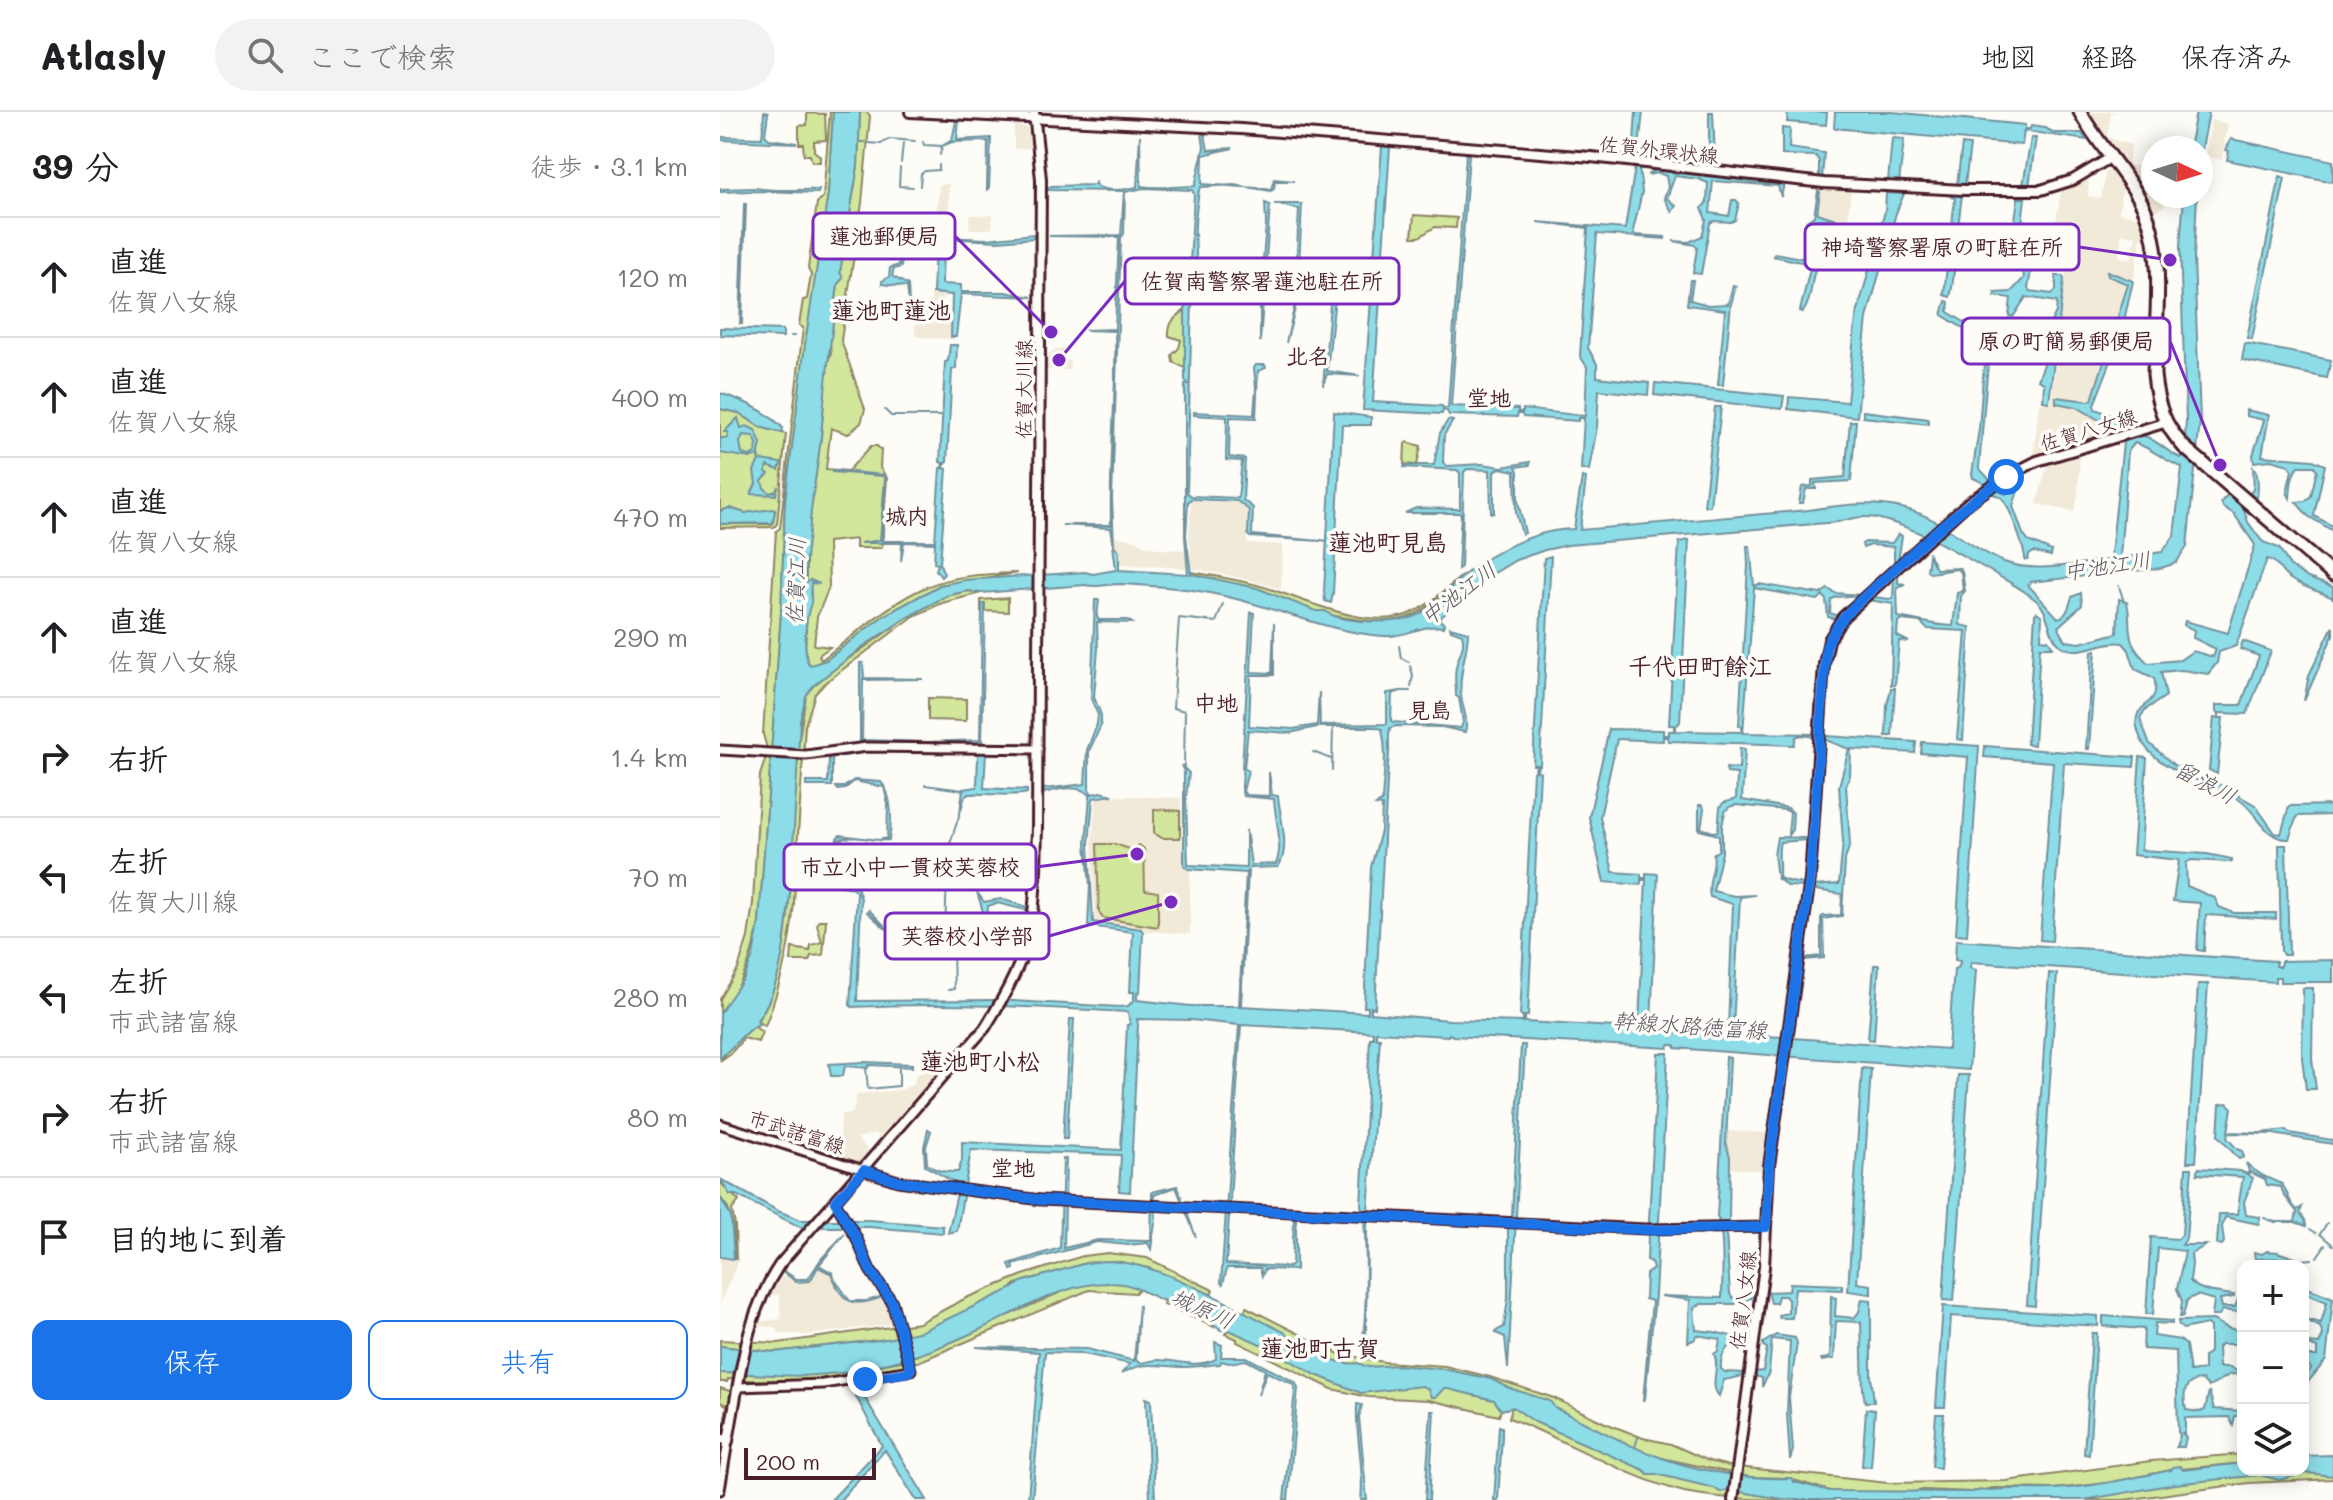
<!DOCTYPE html>
<html lang="ja">
<meta charset="utf-8">
<style>
:root{--surface:#fff;--page:#f2f2f2;--text:#202124;--muted:#757577;--line:#e0e0e0;--accent:#1a73e8}
body{margin:0;font-family:Mali,"Klee One",sans-serif;background:var(--page);color:var(--text)}
.controls{position:absolute;right:24px;bottom:24px;display:grid;overflow:hidden;border-radius:16px;box-shadow:0 4px 20px #0003}
.controls button{width:72px;height:72px;display:grid;place-items:center;padding:0;border:0;border-bottom:2px solid var(--line);background:var(--surface);color:var(--text);font:40px sans-serif}
.compass{position:absolute;left:1421px;top:24px;width:72px;height:72px;border-radius:50%;background:var(--surface);box-shadow:0 4px 20px #0003;rotate:94deg}
.scale{position:absolute;left:24px;bottom:20px;width:132px;box-sizing:border-box;padding-left:8px;border:4px solid #4a1f2b;border-top:0;font-size:22px;line-height:28px;white-space:nowrap;color:#4a1f2b;-webkit-text-stroke:6px #fdfcf7;paint-order:stroke}
.stop{position:absolute;width:24px;height:24px;margin:-18px;border:6px solid #1a73e8;border-radius:50%;background:#fff}
.stop.end{background:#1a73e8;border-color:#fff;box-shadow:0 2px 8px #0008}
.list{margin:0;padding:0;list-style:none}
h2{display:flex;justify-content:space-between;align-items:center;height:104px;margin:0;padding:0 32px;font-size:34px}
h2 small{font-size:26px;font-weight:400;color:var(--muted)}
.list li{display:grid;grid-template-columns:52px 1fr auto;gap:24px;align-items:center;box-sizing:border-box;height:120px;padding:0 32px;border-top:2px solid var(--line)}
.list b{display:block;font-size:30px;white-space:nowrap}
.list p{margin:0;font-size:26px;white-space:nowrap;color:var(--muted)}
.list em{font-size:26px;font-style:normal;color:var(--muted)}
.actions{display:flex;gap:16px;padding:24px 32px}
.actions a{flex:1;padding:18px 0;border:2px solid var(--accent);border-radius:16px;text-align:center;font-size:28px;color:var(--accent)}
.actions .main{background:var(--accent);color:#fff}
.icon{flex:none;width:44px;height:44px;fill:none;stroke:currentColor;stroke-width:2;stroke-linecap:round;stroke-linejoin:round}
.map{position:relative;flex:none;width:1613px;height:1388px;overflow:hidden}
header{display:flex;align-items:center;gap:48px;box-sizing:border-box;height:112px;padding:0 40px;background:var(--surface);border-bottom:2px solid var(--line)}
header strong{font-size:38px}
nav{display:flex;gap:44px;margin-inline-start:auto;font-size:28px}
.search{width:560px;height:72px;background:var(--page);display:flex;align-items:center;gap:20px;box-sizing:border-box;padding:0 28px;border-radius:44px;color:var(--muted);font-size:30px}
main{display:flex}
aside{flex:1;background:var(--surface)}
.map>svg:first-child{display:block}
</style>
<header>
<strong>Atlasly</strong>
<div class="search"><svg class="icon" aria-label="search" viewBox="0 0 24 24"><circle cx="10" cy="10" r="6"/><path d="M15 15l6 6"/></svg>ここで検索</div>
<nav><a>地図</a><a>経路</a><a>保存済み</a></nav>
</header>
<main>
<aside>
<h2>39 分<small>徒歩 · 3.1 km</small></h2>
<ul class="list">
<li><svg class="icon" aria-label="ahead" viewBox="0 0 24 24"><path d="M12 20V5M6 11l6-6 6 6"/></svg><div><b>直進</b><p>佐賀八女線</p></div><em>120 m</em></li>
<li><svg class="icon" aria-label="ahead" viewBox="0 0 24 24"><path d="M12 20V5M6 11l6-6 6 6"/></svg><div><b>直進</b><p>佐賀八女線</p></div><em>400 m</em></li>
<li><svg class="icon" aria-label="ahead" viewBox="0 0 24 24"><path d="M12 20V5M6 11l6-6 6 6"/></svg><div><b>直進</b><p>佐賀八女線</p></div><em>470 m</em></li>
<li><svg class="icon" aria-label="ahead" viewBox="0 0 24 24"><path d="M12 20V5M6 11l6-6 6 6"/></svg><div><b>直進</b><p>佐賀八女線</p></div><em>290 m</em></li>
<li><svg class="icon" aria-label="right" viewBox="0 0 24 24"><path d="M7 20v-9h11M14 6l5 5-5 5"/></svg><div><b>右折</b></div><em>1.4 km</em></li>
<li><svg class="icon" aria-label="left" viewBox="0 0 24 24"><path d="M17 20v-9H6M10 6l-5 5 5 5"/></svg><div><b>左折</b><p>佐賀大川線</p></div><em>70 m</em></li>
<li><svg class="icon" aria-label="left" viewBox="0 0 24 24"><path d="M17 20v-9H6M10 6l-5 5 5 5"/></svg><div><b>左折</b><p>市武諸富線</p></div><em>280 m</em></li>
<li><svg class="icon" aria-label="right" viewBox="0 0 24 24"><path d="M7 20v-9h11M14 6l5 5-5 5"/></svg><div><b>右折</b><p>市武諸富線</p></div><em>80 m</em></li>
<li><svg class="icon" aria-label="arrive" viewBox="0 0 24 24"><path d="M6 21V4h12l-3 4 3 4H6"/></svg><div><b>目的地に到着</b></div></li>
</ul>
<div class="actions"><a class="main">保存</a><a>共有</a></div>
</aside>
<div class="map">
<svg width="1613" height="1388" viewBox="0 0 1613 1388">
<rect width="100%" height="100%" fill="#fdfcf7"/>
<filter id="ink" filterUnits="userSpaceOnUse"><feTurbulence type="fractalNoise" baseFrequency=".0125" numOctaves="2"/><feDisplacementMap in="SourceGraphic" scale="16" xChannelSelector="R" yChannelSelector="G"/><feConvolveMatrix kernelMatrix="1 2 1 2 8 2 1 2 1" color-interpolation-filters="sRGB"/></filter>
<g filter="url(#ink)">
<g fill="#f2ead8" fill-rule="evenodd">
<path d="M1367 0H1398L1391 1 1387 25 1411 33 1408 53 1428 55 1427 65 1433 72V84H1445L1444 94 1432 100 1415 67 1404 57Z"/>
<path d="M1491 8 1508 12 1502 48 1485 44Z"/>
<path d="M294 12 308 16 312 36 294 37Z"/>
<path d="M1386 59 1394 60 1405 75 1401 83 1399 101 1421 105 1428 127 1421 126 1414 167 1410 171 1396 217 1340 211 1346 160 1337 157 1342 112 1336 108 1341 79 1369 66 1368 84 1381 86ZM1402 122 1416 124 1411 147 1399 145Z"/>
<path d="M229 72V102H216L219 73Z"/>
<path d="M1099 74 1131 78 1128 107 1095 106Z"/>
<path d="M250 103H273L272 117H249Z"/>
<path d="M222 180 224 199 236 200 233 227 197 225 195 223 196 198 210 199 211 182Z"/>
<path d="M1338 234 1389 240 1370 298 1389 305 1396 320 1313 346 1319 291H1331Z"/>
<path d="M336 237H345L344 248 350 249V258H325L326 244Z"/>
<path d="M1360 339 1358 383 1354 400 1317 392 1328 349Z"/>
<path d="M471 389 517 390 528 397 527 431 563 433 561 477 530 468 476 457 400 452V440L394 432 395 424 416 428 423 433 440 437 471 438 469 426Z"/>
<path d="M380 683 461 686 463 753 470 759V822L424 819 375 809 372 731 376 685Z"/>
<path d="M207 957H223L159 1030 157 1021 137 1026 150 1040 140 1050 119 1048 66 1031 67 1026 108 1022 120 1027 121 1002 133 1001 137 982 181 978 194 972 196 962 202 961Z"/>
<path d="M1004 1019 1051 1021 1045 1059 1002 1056Z"/>
<path d="M0 1145 19 1147 0 1192Z"/>
<path d="M98 1155 112 1162 129 1190 135 1192 148 1191 164 1184 175 1204 172 1211 160 1214 85 1223 60 1221 55 1215 37 1214V1210L61 1207 59 1183H49L63 1163 75 1171 90 1169Z"/>
</g>
<g fill="#d3e79c" stroke="#8e8364" stroke-width="2">
<path d="M110 0H113L108 82 65 389 61 501 39 811C32 846 23 874 0 901V887L18 857 28 825 33 791 40 663 45 648 46 633 43 622 56 419 60 416 83 216 79 213 83 188 87 187 91 163 88 156 97 91 103 85Z"/>
<path d="M140 0H147L150 4 142 91 121 228 145 297 141 311 128 322 111 316 106 357 128 359 151 334H157L161 338 160 356 167 366 162 436H136V427L108 430 109 475 97 505 94 533 110 535 99 543 101 548C134 524 167 492 204 476 233 463 266 462 297 461L220 473 163 504 106 548 91 553 88 551 85 542 87 495 90 491 89 475 92 470 90 468 86 472V434L101 324 107 252 111 241 110 231 118 172 122 166 120 160 138 54Z"/>
<path d="M87 1 105 2 106 28 94 29V39L100 44V50H92L90 43H84L83 32H79V14L87 13Z"/>
<path d="M694 103 737 106 736 116 715 115 699 125H692Z"/>
<path d="M465 198V256L453 250 452 243 459 236 461 228 449 224C448 210 455 206 465 198Z"/>
<path d="M0 297 19 301 40 315 66 322 57 412 54 415 0 416V412H52L55 399 25 401 10 396 0 399Z"/>
<path d="M687 330 701 334 697 353 684 352 685 332Z"/>
<path d="M471 460C495 464 520 468 544 475 584 487 648 519 689 502 709 494 727 476 744 462 692 513 683 516 610 503L605 499H596L471 463Z"/>
<path d="M248 479 261 481 222 491 194 504 106 570 95 582 85 614 75 770H71L77 638 86 584 93 574 114 557 186 506 226 484Z"/>
<path d="M288 486V500L261 499V488Z"/>
<path d="M208 586 246 587V609L208 608Z"/>
<path d="M434 697 460 699V726H442L434 721Z"/>
<path d="M377 732H395L412 738 419 733 424 737 425 778 438 780V815L383 806 379 800Z"/>
<path d="M70 774H75C73 823 63 868 45 914L37 909C61 878 68 813 70 774Z"/>
<path d="M99 808H106L103 843 91 844 89 849H71L72 836 90 839 91 833 102 830 97 813Z"/>
<path d="M31 915H35L42 920 38 930 24 926 11 941 0 949 19 925Z"/>
<path d="M0 1070 19 1089 12 1098 15 1113 16 1147H14L13 1114 8 1096 0 1085Z"/>
<path d="M388 1141 427 1146 493 1178 490 1184 429 1156 396 1149 366 1151 296 1172 282 1186 180 1229 167 1227 54 1240 0 1234V1228L58 1231 199 1211 246 1186 303 1163 363 1144Z"/>
<path d="M408 1168 509 1216 650 1276 717 1273 793 1293 944 1361 1006 1375 1093 1388C1050 1388 1005 1388 964 1380 903 1364 848 1329 789 1306L792 1295 781 1298 779 1304 709 1288 648 1285 612 1277 517 1230V1227L505 1222 508 1218H501L492 1211 494 1215 443 1192 444 1189 419 1177 415 1181 369 1178 198 1250C138 1269 70 1271 8 1267L7 1270H0V1250L129 1261 138 1257 187 1248 359 1172Z"/>
<path d="M510 1194 524 1200 526 1195 619 1242 664 1250 725 1254 770 1265 834 1286 883 1310 923 1326 951 1332 989 1349 1009 1354 1168 1371 1286 1369 1431 1349 1523 1342V1351L1451 1358 1388 1371 1334 1377 1274 1376 1251 1380 1203 1378 1183 1382 1110 1379 1067 1366 1030 1365 923 1342 811 1287 606 1250Z"/>
<path d="M0 1276 13 1280 6 1317 0 1320V1316L4 1313 7 1293 0 1290Z"/>
<path d="M1591 1357 1613 1361V1367L1529 1371 1404 1388H1328L1437 1372Z"/>
</g>
<g fill="#8ddde8" stroke="#72919c" stroke-width="2" fill-rule="evenodd">
<path d="M44 0 48 1 45 23 49 27 77 31 0 28V25L42 26Z"/>
<path d="M113 0H140L138 54 120 160 123 166 118 172C111 224 105 273 101 325 98 353 92 382 90 410 89 430 83 451 86 471L90 468 100 472 91 471C90 477 92 485 91 491 85 508 83 532 88 551L91 553 106 548 163 504 220 473 245 468 365 460 373 462 396 458 391 416 342 413H391C389 348 397 283 395 219L365 218 395 217 399 125 329 124 401 123 404 79 327 78 331 74 374 73 376 69V74C388 80 405 78 417 75L420 23 421 74C437 77 457 74 475 74L484 35 482 22H485L488 38 513 36 483 43 482 72 551 77 554 67 574 69H555L554 77 551 79 514 73 481 75 479 78C477 93 474 108 475 123 476 144 479 167 472 187L467 380 471 384 518 386 522 349 506 348 507 305 474 303V300L534 303 536 276 534 256 536 253H545L546 256 538 259 536 306 510 305 509 345 525 347 523 388 533 396 532 423 601 429 530 425 528 423 529 398 517 389 471 387 468 390 466 424 471 462 537 476 596 499H605C621 512 678 512 696 504 715 495 728 477 743 464 772 439 818 417 854 417L862 365 866 366 860 418 1088 398C1130 391 1175 386 1215 409 1237 422 1260 440 1284 450 1316 462 1356 451 1389 448L1391 442 1403 331C1424 309 1441 339 1461 346L1464 345 1466 308 1460 134 1464 84H1477L1474 145 1480 309 1467 435 1456 451 1441 456 1310 470 1308 473 1338 506C1348 504 1349 493 1352 485L1361 481 1362 493 1338 515 1346 529 1360 531 1397 521 1399 487 1407 490C1413 518 1402 527 1428 551L1460 548 1473 539 1493 545 1496 537 1473 526 1474 518 1464 513 1465 509 1508 521 1535 433 1514 402 1503 395 1501 390 1508 382C1537 386 1534 380 1533 355 1539 360 1538 378 1537 387L1532 389 1524 398 1528 410 1538 424 1543 430 1559 436 1570 454 1588 466 1613 475V486C1598 478 1579 475 1566 464 1558 457 1558 449 1547 447L1516 534 1499 540 1497 551 1488 562 1462 558 1441 560 1446 584 1425 598 1420 606 1429 631 1455 654 1488 666 1535 693 1555 721 1561 722 1569 694 1613 693V703L1577 704 1569 727C1544 728 1538 699 1518 687 1490 671 1432 657 1420 625 1405 586 1443 600 1434 566L1415 557 1409 538 1403 531C1384 527 1361 545 1343 535 1327 526 1331 501 1317 489 1303 477 1285 468 1270 459 1234 439 1200 417 1160 407 1146 403 1132 406 1118 410L848 433 825 438 796 448 766 466 719 507 724 512 723 515C700 512 686 526 664 524 608 520 558 496 504 484 470 476 436 474 401 472 388 472 377 476 365 473L261 481 248 479 226 484 186 506 144 534 93 574 86 584 80 609 71 770 117 767V726L120 723 159 728 167 726 168 693 164 675 134 669 125 677 118 678 116 675H124L134 668 161 670C173 682 172 712 169 728 152 730 134 721 119 728L120 768 137 775 141 787 137 889 275 888 401 895 408 894 414 888V880H410L413 820 368 814 370 773 366 732 370 683C360 672 337 677 324 681L323 677 365 672 367 638 377 612 378 603 371 587 375 488H379L377 505 379 508H407L412 511 377 510 378 537 374 585 381 603V613L369 639V677L372 682 381 680 393 683 373 686 369 732 373 810 421 817 423 820 420 880 417 881V888L471 894H519L526 761 468 757 464 753V660L461 653 469 661 466 685 468 753 526 756V718L531 753 556 752C564 731 555 709 554 687L523 684C520 675 524 667 522 657L531 500 534 501 531 560 552 561 554 511V563H531L529 614 573 617 597 613 599 580 600 613 667 612V581L681 579 672 582 671 609 673 610 741 616 743 610 739 586 736 584C736 574 734 564 736 555 738 544 746 534 742 522L731 518 730 515 748 520C748 540 738 561 741 583 742 596 749 606 745 620L722 615 676 614 670 616C667 628 671 639 668 651L655 896 651 895V901L730 908 803 910V904L800 903 813 660 815 659 816 653H813L824 446 831 444 820 653H818L817 659 820 660 808 904H805V910L950 918V921L955 922 956 918 1062 925 1064 928 1071 929 1073 926 1228 937 1234 857 1239 855 1240 849 1235 848 1236 828 1556 849V854L1560 855 1561 849 1613 848V870H1560V865H1555V870L1251 850 1250 856 1256 858 1249 958 955 936V933H949L948 936 733 924 729 922 728 924 656 920V926H660L647 1114 646 1236H641C647 1212 648 1116 641 1093L650 926H653V920L521 913 506 1152 569 1155 572 1152 574 1104H576V1158L545 1157 542 1164 540 1156H507L503 1172 501 1171 519 913 471 908 417 907 418 913 410 1080 399 1079 401 1043 251 1038 237 1119 228 1121 239 1073 205 1054 204 1035 208 1017 211 1019 206 1035 207 1052C218 1060 225 1060 238 1060L242 1048V1030L401 1038 407 913 410 912 408 900C316 895 225 890 132 895L130 893 137 781C126 767 89 774 71 774 65 817 65 872 37 908L39 912C22 920 15 935 0 946V901L24 866 33 844 39 811 61 501 65 389 86 225 108 82ZM424 76 472 78 474 82 468 186 465 198V268L468 272 465 273V425L468 462 399 458V440L394 433 392 386 401 126 404 122 405 80ZM1415 331C1432 336 1445 350 1462 355L1454 424 1442 440 1400 446 1408 339ZM597 615H655L662 617C668 643 663 664 662 690L656 693 662 694 661 719 651 755 644 895H648V901L521 894 528 759 530 756 558 755C571 737 560 705 558 684L552 683 549 660V684L526 683 523 679 528 659 524 656 528 618 570 621Z"/>
<path d="M916 0H923L919 35 921 46 913 45Z"/>
<path d="M989 0H993L995 48 989 49Z"/>
<path d="M1068 0H1107L1106 13 1067 10Z"/>
<path d="M1115 0H1172L1305 13V17H1310L1311 14 1325 16 1335 21H1362L1367 28 1304 19 1302 33 1114 16Z"/>
<path d="M1476 0H1489L1481 42V36H1469Z"/>
<path d="M236 9H239L237 28 271 26 269 77 267 78 268 29 232 30 222 34 232 28Z"/>
<path d="M1062 16 1070 17 1069 36 1104 41 1102 66 1099 65V49L1096 44 1062 43Z"/>
<path d="M1172 26 1184 27 1179 71 1168 70Z"/>
<path d="M1311 26H1316L1309 74 1303 73Z"/>
<path d="M1511 27 1613 49V70L1507 48 1509 39 1506 38Z"/>
<path d="M1242 32 1250 33 1245 73H1237Z"/>
<path d="M662 34 670 35 653 290 722 294 723 296H728L746 42H749L731 294 798 297V300H803V297L865 304 867 255 860 244 868 116 817 110 905 117 915 55H919L922 80 913 119 915 123 945 125V127L877 122 868 236 877 252V265L929 271 928 283 879 278 877 315 869 358 861 357 864 306H858V309L803 305 802 302H798L797 305 729 303 727 299 723 298 722 302 643 298Z"/>
<path d="M936 58 1064 72 1061 85 1058 74 993 69 990 101 1009 104 1012 88H1016L1019 91 1015 108 1011 110 994 109 990 111 981 162 973 161 977 136 975 133 953 129 969 130 982 124 986 108 982 96 987 90 988 71 978 67 955 64 947 86 956 94 952 100 944 86 948 75 946 64 939 61 927 63Z"/>
<path d="M1560 64 1565 66 1532 227 1527 226Z"/>
<path d="M35 76C57 80 77 77 99 78L98 81C65 80 34 78 0 80V77Z"/>
<path d="M1098 79 1100 80 1097 101 1116 107 1111 146 1144 154V157L1097 152C1090 168 1093 186 1083 200L1080 199 1091 152 1053 144 1055 141 1097 149 1109 148 1113 110 1109 107 1088 108 1094 104Z"/>
<path d="M1166 81 1184 82 1176 101 1147 206 1137 305 1068 297 1069 285 1127 290 1136 206 1165 99Z"/>
<path d="M1242 83 1239 107 1242 128 1291 137 1298 86H1305L1299 137 1314 141 1308 177 1310 179 1332 182 1336 178V164H1343L1344 167 1329 290 1323 289 1324 271 1318 268 1332 231 1329 225 1317 222H1325L1336 200 1337 190 1306 185 1293 205 1289 204 1291 186 1275 184V181L1291 180 1304 166 1302 152 1284 144 1240 135C1232 150 1235 169 1230 185L1224 183C1227 151 1231 119 1235 87L1231 84Z"/>
<path d="M545 91 550 93 540 230V183L546 112Z"/>
<path d="M24 92H26L22 212H20Z"/>
<path d="M554 92H582L579 155 591 163 617 168 607 259 640 264 607 262 603 274 612 169 591 166V188L576 193 566 231 575 192 588 189C593 173 588 167 576 157L579 97Z"/>
<path d="M314 122V126L278 129 185 124 181 155 174 157 172 164 188 173 189 192 187 175 162 172V169L169 165 170 156 179 153 181 126 185 123 266 127Z"/>
<path d="M215 132 223 133 222 172 241 173V180H285L312 185 241 182 236 225H231L232 183 213 181Z"/>
<path d="M1387 159 1413 169 1400 226 1374 293 1375 297C1387 301 1398 305 1402 317L1398 319 1357 295 1336 291V285L1368 289 1372 288 1408 172 1388 164Z"/>
<path d="M970 168H973L970 188 988 193 1008 192 1013 173 1016 174 1011 192 1003 273H998L1005 198 967 193Z"/>
<path d="M1226 189 1229 190 1228 200 1262 221 1261 227 1222 203Z"/>
<path d="M0 216 63 218V225L0 223Z"/>
<path d="M1268 222 1284 238 1275 237 1268 251 1259 356 1271 369 1264 374 1262 370 1253 366 1252 362 1259 317 1266 227Z"/>
<path d="M1525 231 1611 248 1607 266 1522 248Z"/>
<path d="M230 233H237L236 256 232 258 227 350 225 351 224 356 227 357 220 452 224 462 221 465 216 458 218 452 214 451 215 431 184 430 181 449 182 431H140L160 428 165 366 162 364 112 360V358L163 363 166 366 162 429H215L220 356H222L223 351 220 350 225 250 228 249Z"/>
<path d="M935 271 1064 284 1062 297 934 283Z"/>
<path d="M0 281C24 289 45 298 63 316L62 321 40 315 19 301 0 297Z"/>
<path d="M995 295H1001L990 394H984Z"/>
<path d="M1526 298 1549 303 1542 344 1593 348 1605 353 1594 404 1613 414V419L1588 404 1576 390 1585 389 1591 384 1597 358 1594 354H1579C1570 363 1571 378 1570 386L1567 380 1572 358 1569 353 1551 348 1534 350 1533 343 1544 308 1526 304Z"/>
<path d="M1143 299 1208 307V312L1143 305Z"/>
<path d="M614 300 651 305V313H622L613 481 611 491 605 489 604 479Z"/>
<path d="M18 306 21 316 27 314 35 318 41 331 39 341 40 348 61 351 59 358 47 354 46 360 49 362 42 369 44 376 50 381 56 379 58 374 56 383 31 382 36 372 34 359 39 348 37 343 30 346 0 341V326H7L8 320H4ZM23 323 33 324 37 331 36 340 30 344 22 342 20 330Z"/>
<path d="M728 308 733 309 724 323 723 350 727 354 762 352 782 355 810 350V353L796 355 798 359V389L805 421 802 422 796 401 795 359 780 356 774 359V401H771L770 358 747 357 744 360 741 455 738 457 741 401H685L696 396 740 397V361L737 358 684 355 685 353H714L720 321Z"/>
<path d="M1130 309H1136L1131 369 1095 371 1096 377H1086L1083 391H1079L1082 375 1092 374V368L1125 365Z"/>
<path d="M1301 362 1302 367 1293 394 1303 422 1308 429 1332 439 1331 444 1314 440 1309 443 1308 448H1305C1306 440 1289 394 1283 387 1280 384 1275 383 1271 381L1276 378 1286 382 1296 370 1295 365Z"/>
<path d="M9 396 25 401 52 397 55 398 53 411 0 412V399Z"/>
<path d="M1178 422 1182 424 1178 450 1174 453V435L1151 433 1143 436 1142 432 1145 430 1172 431Z"/>
<path d="M969 428 960 610 956 614V619L1022 620V614L1019 613 1028 453 1027 434H1030L1034 474 1039 472 1100 482 1108 477 1115 481 1141 483 1116 485 1111 488 1110 501 1116 503 1117 506 1115 507 1108 505 1106 488 1103 483 1098 488 1034 476 1023 621 1096 622V625L1081 623 1076 625 1074 633 949 629 948 625H943V629L897 627 880 705 893 760 921 762V766H926V761L938 762 931 911 919 910 926 768H921V773L884 770 869 705 889 617 943 618V623H949V619H954V613H949L959 430Z"/>
<path d="M1209 443 1216 457 1240 456 1242 459 1245 479 1241 484 1240 513 1250 515 1243 628 1237 627 1246 519 1207 517 1200 510 1182 508 1178 510 1177 524 1189 530 1179 529 1175 573H1171L1173 492 1148 488 1153 485 1170 487 1173 485 1174 465 1178 461V471L1185 472 1177 475 1178 505C1197 508 1214 514 1233 514L1237 481 1243 479 1241 460 1237 457 1210 461 1207 459Z"/>
<path d="M262 492H265L262 633 266 641 264 676 307 678V681C296 685 264 681 249 682L245 684 240 701 243 677 257 675 258 639 208 631H142V641L112 646V674H86V670H108L109 643 140 637V551H143L144 566 203 567 143 568 142 628 208 630 260 628Z"/>
<path d="M1317 500 1322 504 1321 527 1328 528 1333 535H1320L1314 633 1307 632 1315 502Z"/>
<path d="M1613 514V523L1584 589 1589 563Z"/>
<path d="M1523 529 1551 539 1527 602 1499 601 1496 600V593H1521L1539 544 1520 537Z"/>
<path d="M1376 538 1369 637H1366L1372 539Z"/>
<path d="M1171 576H1175L1172 624H1166L1167 593Z"/>
<path d="M1494 606H1503L1497 662 1489 658Z"/>
<path d="M1106 624 1196 630 1195 641 1131 637 1130 664 1126 673 1130 732 1125 748 1122 804 1103 807 1104 846 1083 848 1084 846 1101 844V806L1103 804 1121 803 1122 782 1095 778V774L1119 772 1123 729 1119 674 1129 637 1106 628Z"/>
<path d="M1202 630 1259 634 1247 823 1236 822 1248 645 1201 641Z"/>
<path d="M1265 634 1415 645 1414 655 1344 651 1332 829 1320 828 1333 650 1264 645Z"/>
<path d="M1020 636 1025 637 1022 688 1068 696 1073 701 1072 718 1068 723 1070 700 1065 698 1016 693 1009 695 1005 700 1002 714V741L993 779 1014 784 1035 783 1020 785 1013 916H1008L1013 792 990 785C986 769 997 755 993 742L999 738V723L979 718V693H983L984 697 981 716 993 720 998 719 1000 695 1003 691 1016 687 1017 662 1007 661 1006 656 1019 657Z"/>
<path d="M1420 645 1427 646 1421 738 1487 742 1512 747V750L1471 748 1466 751 1467 774 1495 786 1499 795 1514 801H1556V807L1486 803 1484 839 1477 838 1480 791 1453 789 1459 748 1413 743Z"/>
<path d="M1057 725 1085 726 1086 728 1060 730C1057 741 1060 753 1059 765 1064 771 1078 770 1086 773L1085 775 1067 774 1057 766 1054 743Z"/>
<path d="M1559 733H1566L1569 843H1563L1561 839Z"/>
<path d="M257 780 264 790 281 787 307 795 306 798 277 791 268 794 267 809 245 817 223 822 187 821 165 816 147 800 149 798 167 816 174 818C202 821 241 823 265 806Z"/>
<path d="M1154 853H1159L1154 928 1148 927Z"/>
<path d="M1329 861 1337 862 1315 1194 1307 1193Z"/>
<path d="M1478 872H1488L1476 1050H1467Z"/>
<path d="M1583 876H1593L1592 947 1596 977H1586L1582 946Z"/>
<path d="M350 907H354L347 1027H343Z"/>
<path d="M801 933H805L788 1257 785 1225 776 1221V1219L784 1215 788 1186V1114H791L792 1103Z"/>
<path d="M938 941H948L939 1109 936 1113 938 1125 935 1183 925 1287 923 1288 932 1189 925 1187 926 1162 933 1157 931 1150 927 1148 928 1124 931 1121 929 1108Z"/>
<path d="M1006 945 1010 946 1006 1032 1010 1045 1009 1108 1006 1120 1010 1182 1013 1186 1036 1180V1184L1015 1192H981L974 1196 976 1218 994 1220 1015 1225 1013 1231C1004 1237 1000 1246 1001 1257L1005 1260 1025 1261 1024 1264 1004 1268 999 1284C988 1272 1001 1256 994 1242L998 1239 1000 1227 977 1223 974 1228 968 1230 970 1188 941 1184 1002 1186C1002 1167 1005 1119 997 1105Z"/>
<path d="M144 950 192 952V955L149 953 148 956 125 954 123 964H111L109 952Z"/>
<path d="M1142 956 1151 957 1137 1171 1151 1173V1182L1128 1179Z"/>
<path d="M1238 963H1249L1234 1189 1223 1188Z"/>
<path d="M1507 991 1512 996 1508 1020 1540 1021 1566 1018 1569 1021 1613 1028V1032L1553 1022 1508 1021 1507 1026 1517 1037 1522 1039 1524 1045 1519 1047 1498 1024 1500 992Z"/>
<path d="M343 1047H346L344 1136 378 1128 431 1129 432 1080 457 1074 476 1125 456 1075 434 1083 436 1105 431 1137 428 1131 408 1133 377 1130 293 1153 294 1157 291 1158 289 1152 340 1136Z"/>
<path d="M1526 1051C1536 1061 1547 1066 1562 1072 1569 1081 1567 1089 1577 1098L1582 1095 1580 1101 1585 1108 1586 1114 1575 1110 1577 1100 1564 1083 1561 1075 1547 1073 1545 1067 1530 1060 1528 1063 1533 1066 1524 1090 1526 1103 1540 1105 1539 1112 1505 1105 1502 1115 1504 1130 1502 1133 1497 1132 1499 1102H1517L1523 1065 1477 1062V1059L1479 1056 1520 1059 1527 1062 1529 1059Z"/>
<path d="M1466 1056H1472L1466 1127 1462 1133H1486L1471 1142 1472 1152 1470 1169C1479 1180 1500 1181 1514 1183V1185L1500 1187 1502 1195H1515L1523 1174V1191L1518 1200 1503 1198 1498 1204H1492L1494 1188 1477 1183 1467 1188 1463 1204 1460 1205 1462 1189 1457 1177 1465 1139 1438 1136 1433 1202H1426L1431 1125 1458 1127 1462 1123Z"/>
<path d="M0 1067 58 1099 81 1108H149L223 1114V1121L148 1115H80L16 1083H10Z"/>
<path d="M0 1085 11 1104 14 1147 0 1145Z"/>
<path d="M125 1121 99 1153 113 1161 114 1166 130 1189H147L164 1184C136 1196 122 1194 112 1162L98 1155 90 1169 76 1170 62 1159 63 1158 76 1167H88L101 1147Z"/>
<path d="M1547 1139 1557 1140 1581 1148 1579 1154H1577L1578 1149 1571 1146 1535 1147 1534 1140 1542 1142Z"/>
<path d="M384 1149C441 1149 512 1195 564 1220L574 1229 586 1232 588 1237C603 1244 622 1254 638 1251L648 1255 677 1253 723 1257 771 1267 789 1276 830 1289 835 1296C865 1310 895 1327 926 1340 971 1358 1024 1368 1072 1366L1074 1370 1110 1379 1251 1380C1279 1375 1305 1378 1333 1377 1373 1375 1412 1366 1451 1358L1453 1355 1460 1354 1463 1358 1523 1351V1358H1583V1344L1613 1343V1364L1587 1361 1559 1368 1540 1363 1455 1372 1364 1388H1068L1008 1378 1000 1380 994 1376 936 1362H928L924 1358 815 1310 793 1295 781 1298 774 1288 724 1276 716 1285H711L708 1277 702 1274 641 1281 596 1263 545 1234 509 1218H501C482 1203 463 1196 442 1188 428 1183 417 1174 403 1172 353 1165 303 1197 259 1218 220 1236 181 1252 138 1256L132 1260 82 1264 0 1261V1234L54 1240 167 1227 202 1219 295 1175 301 1170 366 1151Z"/>
<path d="M1070 1171 1122 1173V1178L1075 1176 1072 1206H1059L1058 1203 1068 1201V1188L1065 1184H1058L1056 1191H1051L1048 1180 1069 1179Z"/>
<path d="M1583 1174 1613 1186 1606 1248 1583 1276V1267L1591 1257 1588 1252 1583 1251V1244H1597V1236L1589 1233V1231L1599 1232 1603 1223 1600 1215 1584 1207 1601 1211 1607 1190 1583 1180Z"/>
<path d="M1111 1184 1116 1186 1115 1204 1134 1206 1139 1200 1142 1187 1151 1188V1263L1154 1290H1145L1143 1278 1141 1210 1116 1209 1114 1247 1102 1249 1101 1247 1109 1246 1110 1242Z"/>
<path d="M419 1193 416 1248 419 1251C427 1251 432 1248 438 1248 459 1248 475 1257 496 1247L495 1230 502 1233 501 1245H526L575 1270 578 1276 568 1388H564L575 1277 573 1272 547 1260 538 1283 545 1258 526 1248 509 1251 501 1249 500 1252C488 1253 477 1255 466 1255 437 1255 428 1247 401 1262L410 1252 360 1241 325 1240 312 1388H308L319 1240 256 1235 367 1237 414 1249Z"/>
<path d="M1223 1194 1378 1204V1214L1231 1204 1225 1295H1216Z"/>
<path d="M1383 1204 1452 1209V1212L1435 1211 1434 1224 1460 1228 1466 1233 1470 1260 1484 1258V1245L1490 1240V1215L1487 1212 1463 1217 1459 1214 1458 1209 1493 1208 1508 1216 1523 1219V1232H1501L1498 1235 1499 1255H1510L1523 1263 1511 1262 1489 1275 1482 1268C1463 1268 1463 1283 1466 1298L1479 1300 1485 1298 1489 1279 1494 1297 1522 1299 1523 1304H1515L1513 1313 1509 1305 1465 1306V1320L1462 1321 1466 1325 1464 1335H1456L1460 1323 1458 1320 1456 1239 1423 1237 1424 1217 1383 1214Z"/>
<path d="M1372 1221H1377L1369 1343 1364 1342Z"/>
<path d="M1056 1223 1075 1226 1077 1231 1069 1285 1073 1338 1070 1348 1067 1302 1070 1229 1052 1227 1049 1260 1042 1275V1266L1035 1264V1260L1043 1259 1047 1236 1043 1234V1231Z"/>
<path d="M130 1273H136L145 1286 207 1388H196L165 1338 120 1388H111L162 1334Z"/>
<path d="M426 1286 431 1288 435 1388H430Z"/>
<path d="M637 1292 642 1293 639 1305 647 1388H641C645 1356 635 1324 637 1292Z"/>
<path d="M1146 1297 1155 1298 1151 1355 1142 1354Z"/>
<path d="M711 1299H714L709 1388H705Z"/>
<path d="M1216 1302H1224L1220 1356 1212 1355Z"/>
<path d="M779 1314 782 1315V1324L778 1388H774Z"/>
</g>
<g fill="none" stroke-linecap="round" stroke-linejoin="round">
<g stroke="#72919c" stroke-width="2">
<path d="M139 30H145"/>
<path d="M203 30 204 33 222 34 220 43"/>
<path d="M149 31 161 32 170 27 195 29"/>
<path d="M181 51 183 31"/>
<path d="M180 56 179 74 193 75"/>
<path d="M200 74 201 62 205 59 219 58V53"/>
<path d="M71 224H75"/>
<path d="M165 298 171 304H222"/>
<path d="M601 428 607 429"/>
<path d="M1399 474 1403 487"/>
<path d="M679 534 681 546 689 550"/>
<path d="M690 554 693 563 691 575"/>
<path d="M681 579H690"/>
<path d="M1499 606V601"/>
<path d="M593 640 611 647"/>
<path d="M464 654 465 599 453 596 459 506 496 510 503 492"/>
<path d="M612 658 613 615"/>
<path d="M205 673 243 678"/>
<path d="M225 818 228 738 240 701"/>
<path d="M228 878 234 877 233 838 262 839V812"/>
<path d="M146 956 148 977 179 974V954"/>
<path d="M1544 1106 1555 1110H1575"/>
<path d="M1607 1111 1600 1122 1613 1133"/>
<path d="M1590 1117 1596 1121"/>
<path d="M1597 1145 1605 1133"/>
<path d="M1581 1148 1592 1147"/>
<path d="M915 1335 918 1325"/>
</g>
<g stroke="#4a1f2b" stroke-width="13">
<g id="secondary">
<path d="M0 638 86 643 147 635 318 637"/>
<path d="M0 1012 178 1069 321 1088 926 1117 1046 1115"/>
<path d="M18 1275 103 1272 191 1258 172 1190 150 1158 136 1125 115 1090"/>
<path d="M0 1378 8 1329"/>
</g>
</g>
<g stroke="#4a1f2b" stroke-width="14">
<g id="primary">
<path d="M190 0 521 17 871 45 1104 71 1245 78H1321L1353 68 1390 46"/>
<path d="M0 1326 8 1329C20 1267 24 1205 60 1152L265 916C286 882 305 848 312 808 317 777 316 746 317 715L321 67 314 0"/>
<path d="M1013 1388 1044 1155 1049 1054 1090 767 1104 552 1109 528 1123 505 1249 390 1286 365 1317 349 1444 311"/>
</g>
</g>
<g stroke="#4a1f2b" stroke-width="17">
<path id="highway" d="M1360 0C1377 31 1402 56 1419 86 1448 138 1435 206 1434 263 1437 293 1444 313 1464 335L1613 463"/>
</g>
<use href="#secondary" stroke="#fdfcf7" stroke-width="7"/>
<use href="#primary" stroke="#fdfcf7" stroke-width="8"/>
<use href="#highway" stroke="#fdfcf7" stroke-width="11"/>
</g>
</g>
<g fill="none" stroke-linecap="round" stroke-linejoin="round" filter="url(#ink)">
<path stroke="#1a73e8" stroke-width="10" d="M145 1267 189 1260 191 1256 172 1190 150 1158 136 1125 115 1090 144 1058 178 1069 321 1088 930 1118 1046 1115 1049 1054 1090 767 1106 536C1116 505 1144 486 1166 465 1205 429 1242 394 1286 365"/>
</g>
<g text-anchor="middle" dominant-baseline="central" stroke-width="7" stroke-linejoin="round" paint-order="stroke">
<g font-size="20" fill="#4a1f2b" stroke="#fdfcf7">
<text transform="translate(939 37) rotate(6)">佐賀外環状線</text>
<text transform="translate(303 277) rotate(-90)">佐賀大川線</text>
<text transform="translate(1368 317) rotate(-17)">佐賀八女線</text>
<text transform="translate(77 1019) rotate(18)">市武諸富線</text>
<text transform="translate(1022 1188) rotate(-83)">佐賀八女線</text>
</g>
<g font-size="22" font-weight="bold" fill="#4a1f2b" stroke="#fdfcf7">
<text x="588" y="243">北名</text>
<text x="769" y="285">堂地</text>
<text x="187" y="403">城内</text>
<text x="496" y="590">中地</text>
<text x="710" y="597">見島</text>
<text x="293" y="1055">堂地</text>
</g>
<g font-size="22" font-style="italic" fill="#5e5864" stroke="#fdfcf7">
<text transform="translate(1387 453) rotate(-8)">中池江川</text>
<text transform="translate(75 469) rotate(-88)">佐賀江川</text>
<text transform="translate(738 481) rotate(-37)">中池江川</text>
<text transform="translate(1486 670) rotate(28)">留浪川</text>
<text transform="translate(970 913) rotate(4)">幹線水路徳富線</text>
<text transform="translate(483 1196) rotate(25)">城原川</text>
</g>
<g font-size="24" font-weight="bold" fill="#4a1f2b" stroke="#fdfcf7">
<text x="171" y="197">蓮池町蓮池</text>
<text x="668" y="429">蓮池町見島</text>
<text x="980" y="553">千代田町餘江</text>
<text x="260" y="948">蓮池町小松</text>
<text x="600" y="1235">蓮池町古賀</text>
</g>
</g>
<path fill="none" stroke="#7b2cbf" stroke-width="3" d="M331 220L235 124M1450 148L1359 135M339 248L405 169M1500 353L1450 229M417 742L316 755M451 790L329 824"/>
<g fill="#7b2cbf" stroke="#fdfcf7" stroke-width="3">
<circle cx="331" cy="220" r="8"/>
<circle cx="1450" cy="148" r="8"/>
<circle cx="339" cy="248" r="8"/>
<circle cx="1500" cy="353" r="8"/>
<circle cx="417" cy="742" r="8"/>
<circle cx="451" cy="790" r="8"/>
</g>
<g fill="#fdfcf7" stroke="#7b2cbf" stroke-width="3">
<rect x="93" y="101" width="142" height="46" rx="8"/>
<rect x="1085" y="112" width="274" height="46" rx="8"/>
<rect x="405" y="146" width="274" height="46" rx="8"/>
<rect x="1242" y="206" width="208" height="46" rx="8"/>
<rect x="64" y="732" width="252" height="46" rx="8"/>
<rect x="165" y="801" width="164" height="46" rx="8"/>
</g>
<g font-size="22" text-anchor="middle" font-weight="bold" fill="#4a1f2b">
<text x="164" y="132">蓮池郵便局</text>
<text x="1222" y="143">神埼警察署原の町駐在所</text>
<text x="542" y="177">佐賀南警察署蓮池駐在所</text>
<text x="1346" y="237">原の町簡易郵便局</text>
<text x="190" y="763">市立小中一貫校芙蓉校</text>
<text x="247" y="832">芙蓉校小学部</text>
</g>
</svg>
<div class="controls">
<button>+</button>
<button>−</button>
<button><svg class="icon" aria-label="layers" viewBox="0 0 24 24"><path d="M12 4l9 5-9 5-9-5zM3 14l9 5 9-5"/></svg></button>
</div>
<svg class="compass" viewBox="-18 -18 36 36"><path d="M0-13l5 13h-10z" fill="#e53935"/><path d="M0 13l5-13h-10z" fill="#757577"/></svg>
<div class="scale">200 m</div>
<div class="stop" style="left:1286px;top:365px"></div>
<div class="stop end" style="left:145px;top:1267px"></div>
</div>
</main>
